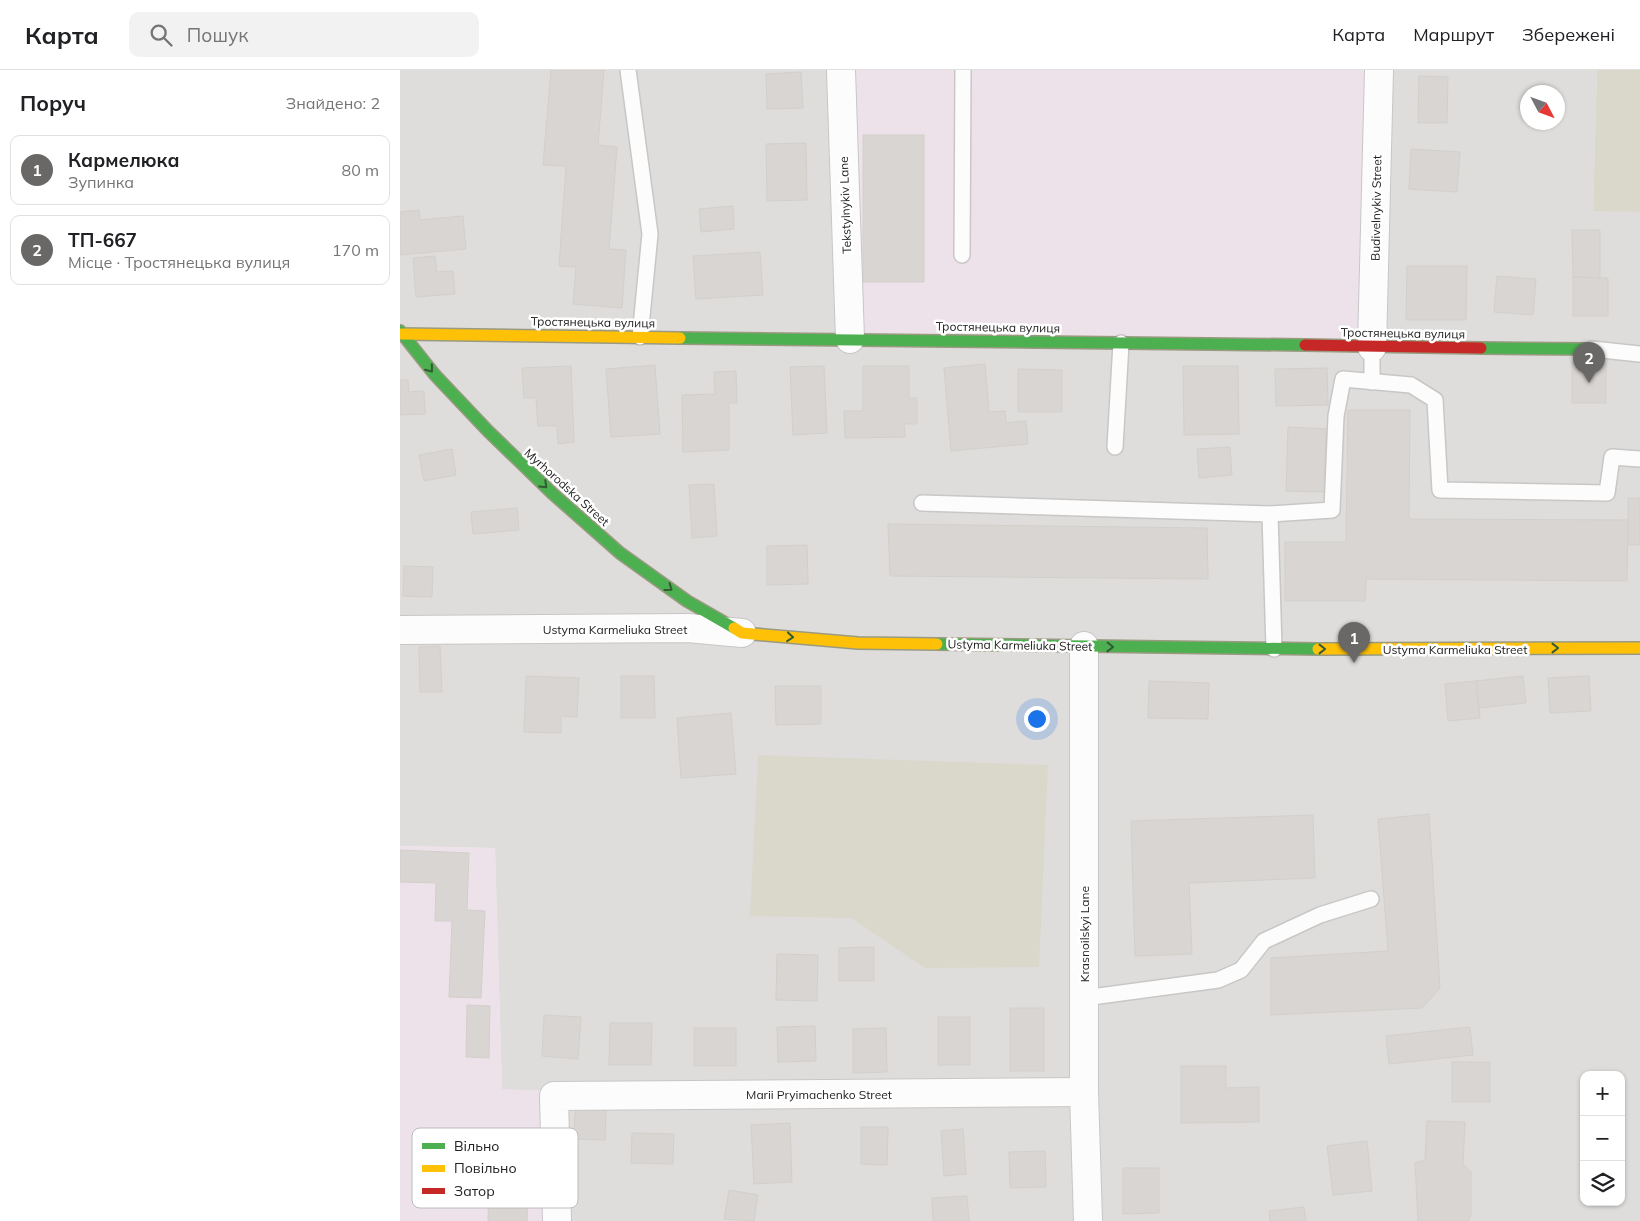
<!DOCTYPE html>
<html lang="uk">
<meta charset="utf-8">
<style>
:root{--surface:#fff;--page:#f2f2f2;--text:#202124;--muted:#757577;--line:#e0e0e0;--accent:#696867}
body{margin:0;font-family:Mulish,sans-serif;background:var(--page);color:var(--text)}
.controls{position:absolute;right:15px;bottom:15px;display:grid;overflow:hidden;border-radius:10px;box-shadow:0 1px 4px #0004}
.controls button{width:45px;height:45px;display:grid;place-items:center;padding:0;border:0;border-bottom:1px solid var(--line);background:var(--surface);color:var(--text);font:25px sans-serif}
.compass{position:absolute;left:1120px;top:15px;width:45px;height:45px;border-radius:50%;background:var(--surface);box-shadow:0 1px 4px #0004;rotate:131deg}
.you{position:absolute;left:636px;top:648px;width:18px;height:18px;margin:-12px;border:4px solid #fff;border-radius:50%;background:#1a73e8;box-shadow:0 0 0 8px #1a73e833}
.badge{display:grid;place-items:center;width:32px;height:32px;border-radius:50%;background:var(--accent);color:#fff;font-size:16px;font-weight:700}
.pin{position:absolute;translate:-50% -41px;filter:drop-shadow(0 1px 2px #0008)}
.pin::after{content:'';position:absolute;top:26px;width:18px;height:15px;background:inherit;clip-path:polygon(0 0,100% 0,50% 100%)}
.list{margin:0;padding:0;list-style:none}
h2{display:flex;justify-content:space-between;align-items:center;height:65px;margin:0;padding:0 20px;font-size:21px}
h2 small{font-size:16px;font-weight:400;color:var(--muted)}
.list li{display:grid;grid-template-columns:32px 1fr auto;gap:15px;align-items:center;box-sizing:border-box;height:70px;margin:0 10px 10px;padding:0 10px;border:1px solid var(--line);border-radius:10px}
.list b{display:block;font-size:19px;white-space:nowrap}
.list p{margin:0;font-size:16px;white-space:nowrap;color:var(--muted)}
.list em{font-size:16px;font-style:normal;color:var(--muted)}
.icon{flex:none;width:28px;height:28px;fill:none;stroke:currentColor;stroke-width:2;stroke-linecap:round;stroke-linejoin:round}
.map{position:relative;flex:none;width:1240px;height:1151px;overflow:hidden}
header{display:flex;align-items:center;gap:30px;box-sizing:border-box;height:70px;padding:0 25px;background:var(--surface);border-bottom:1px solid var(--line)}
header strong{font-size:24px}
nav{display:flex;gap:28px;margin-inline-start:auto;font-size:18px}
.search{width:350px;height:45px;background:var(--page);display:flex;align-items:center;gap:12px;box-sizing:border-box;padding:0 18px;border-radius:10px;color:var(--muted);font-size:19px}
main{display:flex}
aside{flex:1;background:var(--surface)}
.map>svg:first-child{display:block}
</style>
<header>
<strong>Карта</strong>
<div class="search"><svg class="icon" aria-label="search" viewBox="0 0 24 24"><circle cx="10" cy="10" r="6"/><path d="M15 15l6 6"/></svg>Пошук</div>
<nav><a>Карта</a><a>Маршрут</a><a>Збережені</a></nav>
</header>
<main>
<aside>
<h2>Поруч<small>Знайдено: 2</small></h2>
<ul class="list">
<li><span class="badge">1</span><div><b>Кармелюка</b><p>Зупинка</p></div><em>80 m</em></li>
<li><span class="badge">2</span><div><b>ТП-667</b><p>Місце · Тростянецька вулиця</p></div><em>170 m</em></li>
</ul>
</aside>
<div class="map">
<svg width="1240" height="1151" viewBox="0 0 1240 1151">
<rect width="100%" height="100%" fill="#efedea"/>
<path fill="#dedddb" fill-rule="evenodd" d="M0 0H1197L1193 140 1240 142V1151H148L146 1021 102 1020 95 778 0 776ZM1128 22H1158V52H1128ZM1184 1005H1221V1132H1184Z"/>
<g fill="#ede2e9">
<path d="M443 0H982L975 274 452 273Z"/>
<path d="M0 776 95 778 102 1019 147 1021 148 1151H0Z"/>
</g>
<g fill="#dad8cb">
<path d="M1197 0H1240V142L1193 141Z"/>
<path d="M358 685 648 695 639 897 525 898 451 848 350 846Z"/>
</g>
<g fill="#d8d5d3" stroke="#d3cfcb">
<path d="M151 0H204L198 75 217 77 209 179 226 180 222 238 173 234 176 197 159 196 166 96 143 95Z"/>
<path d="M401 2 403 38 367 39 366 4Z"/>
<path d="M1019 6 1048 7 1047 53H1018Z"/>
<rect x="463" y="65" width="61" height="147"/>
<path d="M406 73 407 130 367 131 366 74Z"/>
<path d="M1011 79 1060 82 1057 122 1009 119Z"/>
<path d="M333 136 334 159 301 162 299 139Z"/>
<path d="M19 140 20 150 63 146 66 179 0 185V142Z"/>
<path d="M1172 160H1200V208L1173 207Z"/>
<path d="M360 182 363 225 296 229 293 186Z"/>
<path d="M35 186 37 202 53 201 55 224 16 227 13 188Z"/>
<path d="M1007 196H1067L1066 250H1006Z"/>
<path d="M1097 206 1136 209 1133 245 1094 242Z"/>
<path d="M1173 207 1208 208V246H1173Z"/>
<rect x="1172" y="293" width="34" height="40"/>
<path d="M585 294 589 342 605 341 606 353 626 351 628 374 551 381 544 298Z"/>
<path d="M255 295 260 364 211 367 206 299Z"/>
<path d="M171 296 174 372 158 374 157 356H138L136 328H124L122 298Z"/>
<path d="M424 296 427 363 393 365 390 297Z"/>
<path d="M463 296H509V328H517V354H504L505 367 445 368 444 341H463Z"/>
<path d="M783 296H838L839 364 784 365Z"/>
<path d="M927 298 928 335 876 336 875 299Z"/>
<path d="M618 299 662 300V342H618Z"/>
<path d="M336 301 337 333H329V380L283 382 282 325 315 324 314 302Z"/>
<path d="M0 310H8L9 322 24 321 25 344 0 345Z"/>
<path d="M948 340H1010L1009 449 1228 450 1227 511 966 509 965 531H885V472H946Z"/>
<path d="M888 357 926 359 924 422 886 421Z"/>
<path d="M830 377 832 405 799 408 797 379Z"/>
<path d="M52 379 56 405 24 411 19 385Z"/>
<path d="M314 414 317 466 292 468 289 415Z"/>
<rect x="1228" y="428" width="12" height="47"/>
<path d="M117 438 119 460 73 464 71 442Z"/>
<path d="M488 454 807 458 808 509 490 506Z"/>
<path d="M407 475 408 514 367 515V476Z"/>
<path d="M4 496 33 497 32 527 3 526Z"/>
<path d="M40 576 42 622H20L19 577Z"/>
<path d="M126 606 179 608 177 647 161 646V663L124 662Z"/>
<path d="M221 606H254L255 648H221Z"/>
<path d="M1123 606 1126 633 1079 638 1076 611Z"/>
<path d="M1189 606 1191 641 1150 643 1148 608Z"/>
<path d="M749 611 809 613 808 649 748 648Z"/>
<path d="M1076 611 1080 648 1048 651 1045 614Z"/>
<path d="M375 616H421V654L376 655Z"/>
<path d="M331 643 336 704 281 708 277 648Z"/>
<path d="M1029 744 1040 918 1022 938 871 945V888L988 881 978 749Z"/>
<path d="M913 745 915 808 789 813 792 884 735 886 731 751Z"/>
<path d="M0 780 69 783 67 840 85 841 81 928 49 927 52 851H35L36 813 0 812Z"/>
<path d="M474 877V911H439V878Z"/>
<path d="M377 884 418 885 417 931 376 930Z"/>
<path d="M67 935 90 936 89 988 66 987Z"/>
<rect x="610" y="938" width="34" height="63"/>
<path d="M144 945 181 947 178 989 142 986Z"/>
<rect x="538" y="947" width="32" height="48"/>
<path d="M210 953H252L251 995H209Z"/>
<path d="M415 956 416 991 378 992 377 957Z"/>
<path d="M1070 957 1073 985 989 994 986 966Z"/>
<rect x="294" y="958" width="42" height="38"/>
<path d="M486 958 487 1002 453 1003V959Z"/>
<rect x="1052" y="992" width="38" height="40"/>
<path d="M781 996H826V1018L859 1017V1052L781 1053Z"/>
<path d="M175 1039 206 1040 205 1070 174 1069Z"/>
<path d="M1027 1051 1065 1052 1063 1094 1071 1102V1146L1068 1151H1018L1015 1093 1025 1090Z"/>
<path d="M390 1053 392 1112 354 1114 351 1055Z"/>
<path d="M461 1057H488L487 1095 461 1094Z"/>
<path d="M563 1059 566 1104 544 1106 541 1061Z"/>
<path d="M232 1063 274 1064 273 1094 231 1093Z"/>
<path d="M967 1071 972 1121 933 1125 927 1076Z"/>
<path d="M645 1081 646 1117 610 1118 609 1082Z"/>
<path d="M723 1098H759V1143L723 1144Z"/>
<path d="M89 1114 128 1115 127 1151H88Z"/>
<path d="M329 1120 358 1125 354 1151 324 1149Z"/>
<path d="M567 1126 569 1151H533L532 1128Z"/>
<path d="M904 1137 906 1151H870L869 1141Z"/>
</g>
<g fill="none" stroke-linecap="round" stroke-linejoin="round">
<g stroke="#c8c7c6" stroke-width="18">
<g id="lane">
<path d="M228 0 250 164 240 267"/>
<path d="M562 185 563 0"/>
<path d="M1192 279 1240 284"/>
<path d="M972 312V277"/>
<path d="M715 377 721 273"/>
<path d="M522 433 870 444 932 440 936 346 943 309 1011 315 1035 330 1040 420 1207 423 1212 387 1240 389"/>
<path d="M870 444 874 579"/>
<path d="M684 928 818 910 841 900 864 871 920 845 971 829"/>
</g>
</g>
<g stroke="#c8c7c6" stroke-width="30">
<g id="street">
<path d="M441 0 450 269"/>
<path d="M972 277 979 0"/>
<path d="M0 560 288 558 342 563"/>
<path d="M684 576V1022L688 1151"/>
<path d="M157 1151 154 1026 684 1022"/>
</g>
</g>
<g stroke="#999a80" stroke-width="14">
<g id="fast">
<path d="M0 261 35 305 88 361 152 423 220 483 287 531 334 558"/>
<path d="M280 268 905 275"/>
<path d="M1081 278 1192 279"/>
<path d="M537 574 918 579"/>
</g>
</g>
<g stroke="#999a80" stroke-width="14">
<g id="slow">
<path d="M2 264 280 268"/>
<path d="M334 558 342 563 458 573 537 574"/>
<path d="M918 579 1240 578"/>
</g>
</g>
<g stroke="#999a80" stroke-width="14">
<path id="jam" d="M905 275 1081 278"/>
</g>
<use href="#lane" stroke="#fdfcfc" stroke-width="15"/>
<use href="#street" stroke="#fdfcfc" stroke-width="28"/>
<use href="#fast" stroke="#4caf50" stroke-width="11"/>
<use href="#slow" stroke="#ffc107" stroke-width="11"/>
<use href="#jam" stroke="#c62828" stroke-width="11"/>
</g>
<defs><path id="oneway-chevron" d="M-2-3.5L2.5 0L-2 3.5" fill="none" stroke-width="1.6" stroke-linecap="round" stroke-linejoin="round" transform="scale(1.25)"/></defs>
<g stroke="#325a34">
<use href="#oneway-chevron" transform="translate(30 299) rotate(51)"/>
<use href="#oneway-chevron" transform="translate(144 415) rotate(44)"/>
<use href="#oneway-chevron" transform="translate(269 518) rotate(36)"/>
<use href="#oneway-chevron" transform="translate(390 567) rotate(5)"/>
<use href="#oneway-chevron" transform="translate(710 577) rotate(1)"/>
<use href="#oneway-chevron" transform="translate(1155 578)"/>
<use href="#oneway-chevron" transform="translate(922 579)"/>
</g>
<g text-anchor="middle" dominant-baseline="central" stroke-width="5" stroke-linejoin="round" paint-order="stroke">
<g font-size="12" fill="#212121" stroke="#fff">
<text transform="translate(445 135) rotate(-92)">Tekstylnykiv Lane</text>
<text transform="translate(976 138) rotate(-89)">Budivelnykiv Street</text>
<text transform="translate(193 252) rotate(1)">Тростянецька вулиця</text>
<text transform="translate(598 257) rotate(1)">Тростянецька вулиця</text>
<text transform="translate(1003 263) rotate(1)">Тростянецька вулиця</text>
<text transform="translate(167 417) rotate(42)">Myrhorodska Street</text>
<text x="215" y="559">Ustyma Karmeliuka Street</text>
<text transform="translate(620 575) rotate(1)">Ustyma Karmeliuka Street</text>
<text x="1055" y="579">Ustyma Karmeliuka Street</text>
<text transform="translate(684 864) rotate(-90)">Krasnoilskyi Lane</text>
<text x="419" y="1024">Marii Pryimachenko Street</text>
</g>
</g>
<rect x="12" y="1058" width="166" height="80" rx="8" fill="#fff" stroke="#bcbcbc" stroke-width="1"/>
<rect x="22" y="1073" width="23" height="6" fill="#4caf50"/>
<rect x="22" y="1095" width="23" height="7" fill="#ffc107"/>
<rect x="22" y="1118" width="23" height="6" fill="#c62828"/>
<g font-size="14" fill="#212121">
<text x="54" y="1081">Вільно</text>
<text x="54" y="1103">Повільно</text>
<text x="54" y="1126">Затор</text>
</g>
</svg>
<div class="controls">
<button>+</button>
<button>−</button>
<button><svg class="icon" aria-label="layers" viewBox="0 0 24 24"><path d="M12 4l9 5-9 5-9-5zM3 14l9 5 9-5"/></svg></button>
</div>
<svg class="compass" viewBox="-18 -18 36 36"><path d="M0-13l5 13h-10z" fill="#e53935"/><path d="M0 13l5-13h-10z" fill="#757577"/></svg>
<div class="you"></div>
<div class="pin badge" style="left:954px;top:593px">1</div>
<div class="pin badge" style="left:1189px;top:313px">2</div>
</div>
</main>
